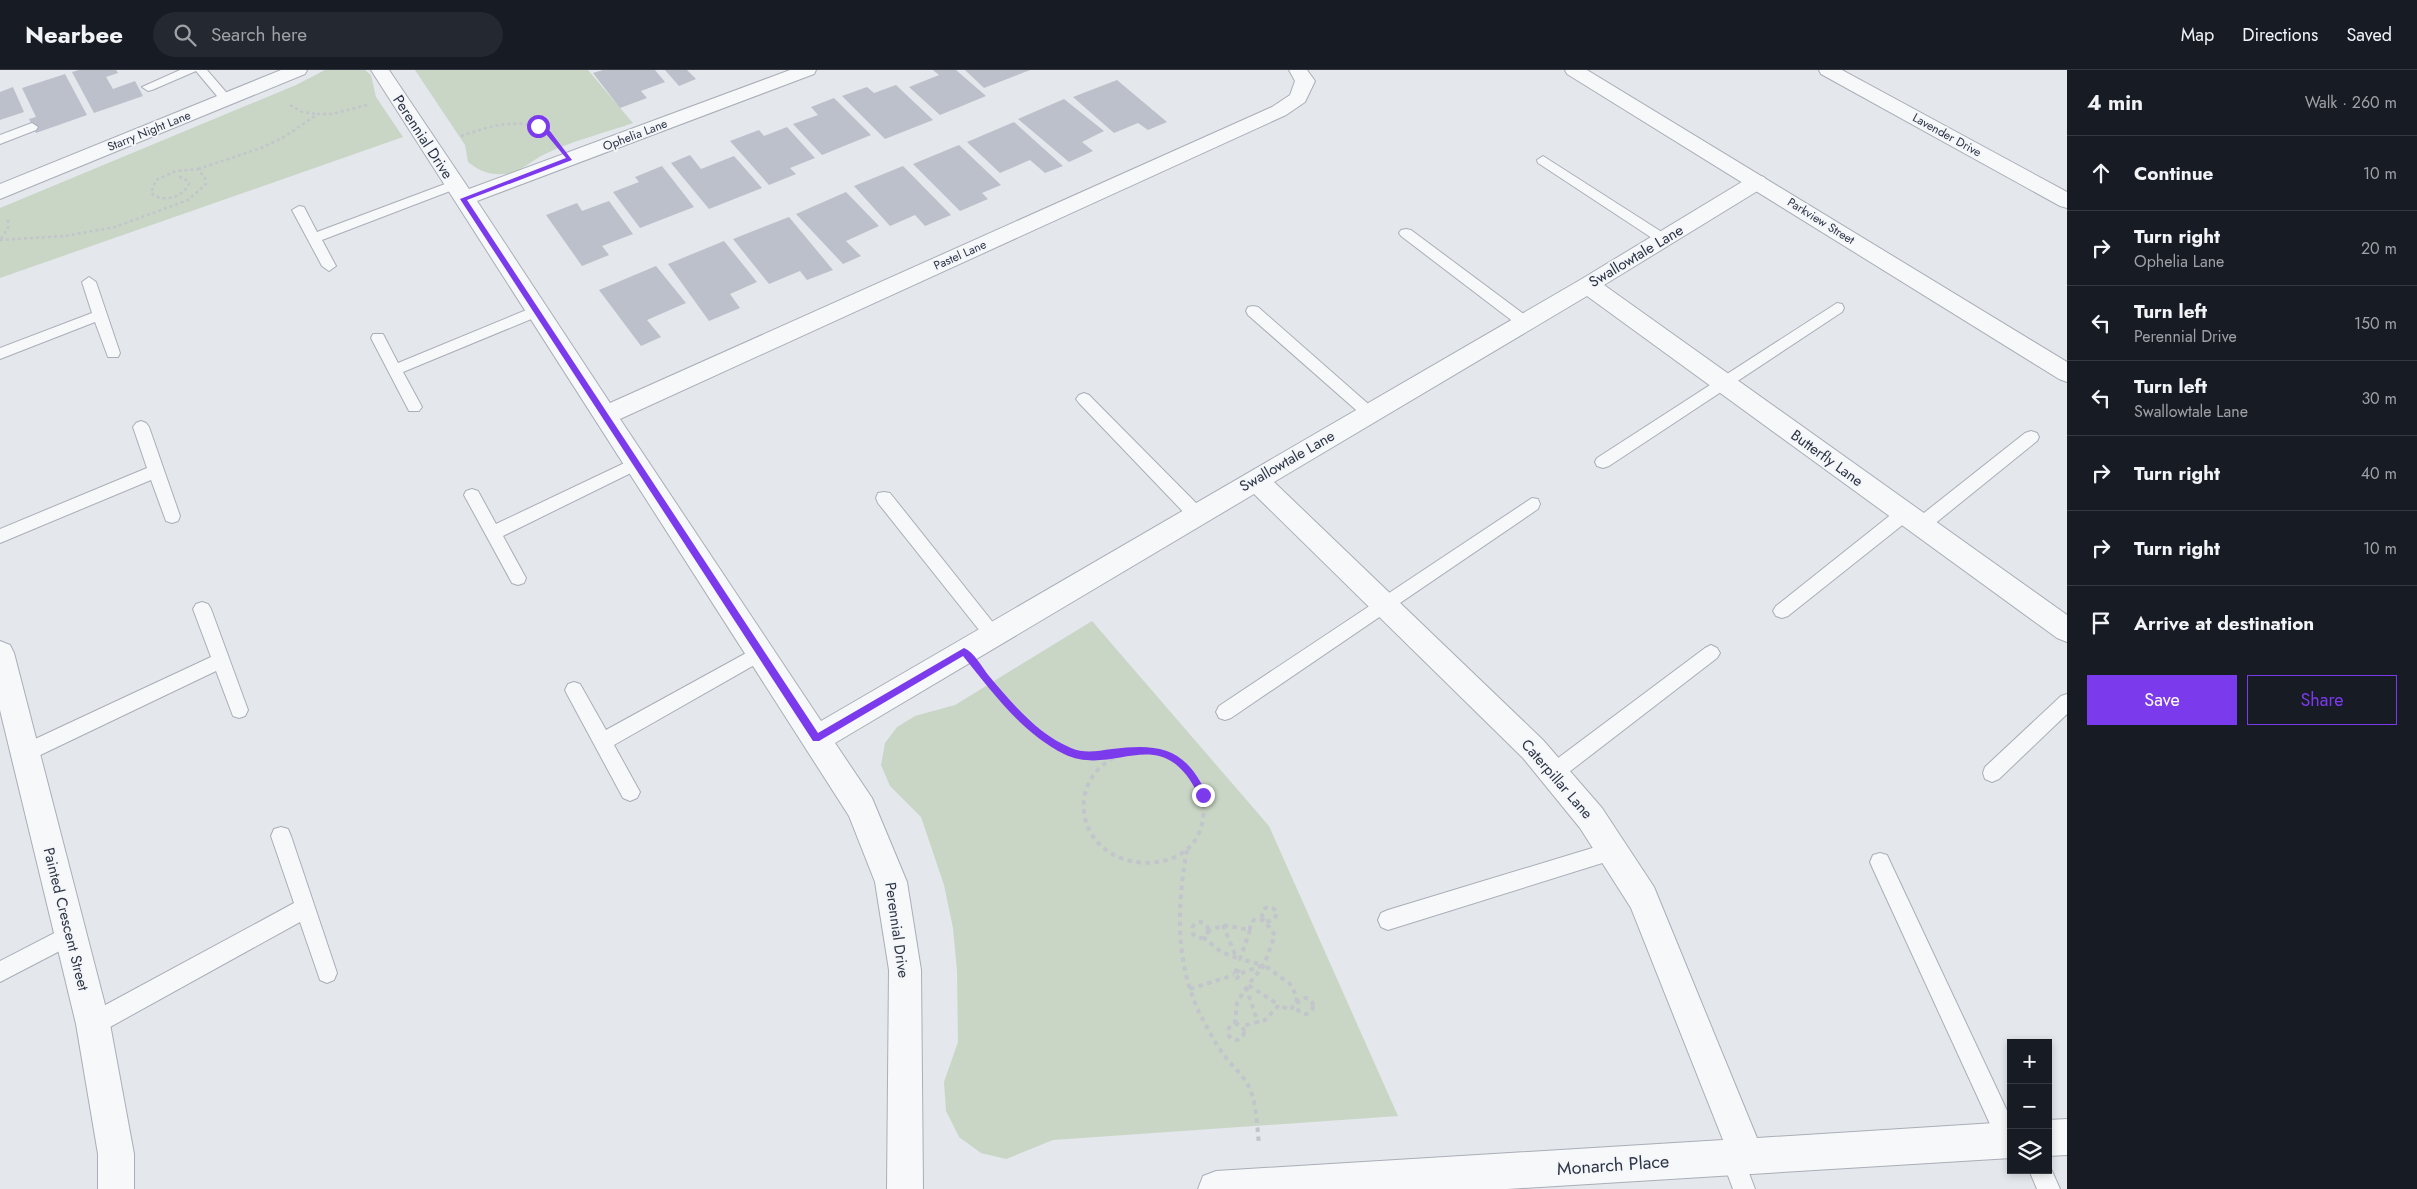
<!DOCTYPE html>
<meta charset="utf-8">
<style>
:root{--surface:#171b24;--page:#242831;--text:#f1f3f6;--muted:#9ea1a6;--line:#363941;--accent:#7c3aed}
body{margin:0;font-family:Jost,sans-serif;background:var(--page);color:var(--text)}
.controls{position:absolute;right:15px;bottom:15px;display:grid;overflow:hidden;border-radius:0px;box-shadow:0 2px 8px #0003}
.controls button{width:45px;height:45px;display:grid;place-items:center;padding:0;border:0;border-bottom:1px solid var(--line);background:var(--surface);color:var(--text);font:25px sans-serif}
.stop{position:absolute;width:15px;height:15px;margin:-11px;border:4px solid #7c3aed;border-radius:50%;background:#fff}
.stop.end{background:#7c3aed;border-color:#fff;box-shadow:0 1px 5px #0008}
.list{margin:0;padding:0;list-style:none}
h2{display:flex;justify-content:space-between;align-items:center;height:65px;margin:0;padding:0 20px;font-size:21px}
h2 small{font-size:16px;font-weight:400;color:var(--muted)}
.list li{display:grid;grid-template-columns:32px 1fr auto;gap:15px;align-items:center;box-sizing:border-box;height:75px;padding:0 20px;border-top:1px solid var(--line)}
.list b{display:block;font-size:19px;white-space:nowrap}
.list p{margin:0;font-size:16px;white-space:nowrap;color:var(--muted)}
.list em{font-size:16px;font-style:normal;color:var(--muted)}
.actions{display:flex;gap:10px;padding:15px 20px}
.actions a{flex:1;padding:11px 0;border:1px solid var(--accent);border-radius:0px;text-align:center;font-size:18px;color:var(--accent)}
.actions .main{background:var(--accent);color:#fff}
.icon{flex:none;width:28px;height:28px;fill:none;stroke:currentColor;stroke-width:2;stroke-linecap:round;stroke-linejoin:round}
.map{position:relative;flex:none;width:2067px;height:1119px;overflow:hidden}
header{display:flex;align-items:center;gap:30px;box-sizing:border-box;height:70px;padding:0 25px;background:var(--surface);border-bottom:1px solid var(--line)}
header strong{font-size:24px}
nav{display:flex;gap:28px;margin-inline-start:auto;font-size:18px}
.search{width:350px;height:45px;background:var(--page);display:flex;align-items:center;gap:12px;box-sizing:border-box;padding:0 18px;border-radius:28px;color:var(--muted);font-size:19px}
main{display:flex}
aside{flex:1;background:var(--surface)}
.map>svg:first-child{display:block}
</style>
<header>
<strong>Nearbee</strong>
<div class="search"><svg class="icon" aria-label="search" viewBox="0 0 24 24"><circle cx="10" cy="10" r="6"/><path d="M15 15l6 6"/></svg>Search here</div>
<nav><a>Map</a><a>Directions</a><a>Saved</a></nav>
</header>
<main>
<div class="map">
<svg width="2067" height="1119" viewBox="0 0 2067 1119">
<rect width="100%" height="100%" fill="#e4e7ec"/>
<g fill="#c9d6c5">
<path d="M325 0H365L371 5 376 27 403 67 0 208V138L296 15Z"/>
<path d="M415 0H588L633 53C604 63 572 71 545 84 530 91 521 103 504 104 489 105 479 101 468 92L465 75Z"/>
<path d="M1092 551 1269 756 1398 1046 1053 1070 1006 1089 981 1083 959 1067 946 1041 944 1012 958 972 957 901 953 858 944 815 921 747 890 716 881 695 885 673 897 657 915 646 955 635Z"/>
</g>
<g fill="#bbc0ca">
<path d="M79 0H116L118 3 106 7 113 19 135 11 143 26 94 43 72 2Z"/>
<path d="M603 0H655L665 12 641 21 647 28 620 38 593 3Z"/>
<path d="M665 0H687L696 9 679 16Z"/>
<path d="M933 0H956L986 26 940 45 909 17 939 5Z"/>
<path d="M965 0H1030L984 18Z"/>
<path d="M65 4 87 45 36 63 29 49 36 47 22 18Z"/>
<path d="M1117 10 1167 52 1148 60 1138 53 1114 63 1073 27Z"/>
<path d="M896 15 933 50 885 69 842 26 867 17 874 23Z"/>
<path d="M13 17 24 42 0 50V22Z"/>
<path d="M834 28 871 65 822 85 793 54 818 45 811 37Z"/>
<path d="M1064 29 1104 61 1082 72 1093 81 1069 92 1018 49Z"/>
<path d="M1014 52 1063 96 1045 103 1030 90 1000 103 967 72Z"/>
<path d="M787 57 815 88 790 98 796 104 769 115 730 71 759 60 764 66Z"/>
<path d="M959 75 1001 115 982 123 988 129 960 141 913 94Z"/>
<path d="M690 85 701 99 734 86 762 118 709 139 671 93Z"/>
<path d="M662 96 694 137 640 158 613 122 639 112 635 107Z"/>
<path d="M903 96 951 145 925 156 915 145 890 156 854 116Z"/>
<path d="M846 122 879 156 846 171 861 186 843 194 796 144Z"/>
<path d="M609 131 633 164 602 176 609 185 582 196 546 145 577 133 582 141Z"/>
<path d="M789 147 833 200 807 210 800 201 769 214 733 169Z"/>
<path d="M724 171 757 212 730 224 740 238 709 251 668 194Z"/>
<path d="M656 196 686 233 647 250 661 267 641 276 599 220Z"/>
</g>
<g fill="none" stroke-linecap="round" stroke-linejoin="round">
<g stroke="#a9aeb7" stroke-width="2">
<g id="service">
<path d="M180 0H207L232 29 230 32H222L196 1 152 20 148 21 142 17Z"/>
<path d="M32 53 38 57 36 60 0 74V65Z"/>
<path d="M1543 86 1668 166 1670 169 1668 172H1658L1538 93 1537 90Z"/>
<path d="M453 111 458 112 460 115 458 118 322 170 336 196 329 201 322 196 292 140 299 136 304 137 317 162Z"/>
<path d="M1406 159 1411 160 1529 248 1531 252 1529 256H1519L1401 166 1399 163 1401 160Z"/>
<path d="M89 207 96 212 120 283 118 287H108L95 252 0 289V278L92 243 82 212Z"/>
<path d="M1837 233 1842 234 1844 238 1842 242 1609 396 1603 398 1597 396 1595 392 1597 388Z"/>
<path d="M536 236 541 237 543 241 541 245 403 302 422 337 419 341H409L371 268 373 264H383L398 293Z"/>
<path d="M1253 236 1258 237 1374 339 1377 343 1374 347H1364L1248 245 1246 241 1248 237Z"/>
<path d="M1084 323 1089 325 1202 439 1204 444 1202 449 1196 450 1190 449 1079 333 1076 329 1079 325Z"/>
<path d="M141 351 146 353 149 357 180 446 178 451 172 453 166 451 151 410 0 473V459L147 398 133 357 136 353Z"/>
<path d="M2031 361 2037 363 2039 367 2037 371 1927 460 1921 462 1915 460 1913 455 1915 450 2025 363Z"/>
<path d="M635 388 641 390 643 394 641 398 503 466 526 508 524 513 518 515 512 513 464 425 466 421 472 419 478 421 496 454Z"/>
<path d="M884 422 890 423 999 560 1002 565 999 570 993 572 987 570 878 433 876 428 878 423Z"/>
<path d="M1532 428 1538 429 1540 434 1538 439 1231 648 1225 650 1219 648 1216 642 1219 636Z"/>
<path d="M1904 438 1910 439 1912 444 1910 449 1788 546 1782 548 1776 546 1773 541 1776 536 1898 439Z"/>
<path d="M202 532 208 534 211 539 248 640 245 646 239 648 233 646 216 601 32 689 25 691 18 689 16 683 18 677 211 587 193 539 196 534Z"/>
<path d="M1711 575 1717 578 1720 583 1717 588 1560 709 1553 712 1546 709 1544 703 1546 697 1705 578Z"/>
<path d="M759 576 765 579 768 584 765 589 614 675 640 722 637 728 630 731 623 728 568 626 565 620 568 614 574 612 580 614 606 660Z"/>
<path d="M2067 624V644L1999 709 1992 712 1985 709 1983 703 1985 697 2061 626Z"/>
<path d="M281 757 288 759 291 766 337 903 334 910 327 913 320 910 300 852 101 962 93 965 85 962 82 954 85 946 294 833 271 766 274 759Z"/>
<path d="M1612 772 1619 774 1622 781 1619 788 1612 790 1388 860 1381 857 1378 850 1381 843 1388 840Z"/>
<path d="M1880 783 1887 785 2011 1049V1081L2001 1078 1873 799 1870 792 1873 785Z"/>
<path d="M70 855 77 858 80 865 77 872 0 912V891Z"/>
<path d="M1732 1076 1740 1079 1755 1119H1733L1721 1087 1724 1079Z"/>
<path d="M2048 1092 2060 1119H2037L2029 1100H2048Z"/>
</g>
</g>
<g stroke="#a9aeb7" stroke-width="2">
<g id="minor">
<path d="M281 0H307L305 4 0 129V114Z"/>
<path d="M371 0H389L469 119 790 0H816L814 4 477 131 610 333 1272 37 1290 25 1295 11 1289 0H1307L1315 11 1305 32 1286 45 620 349 821 651 1580 210 1750 107 1757 105 1764 107 1767 112 1764 117 1604 215 2067 545V572L2057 568 1587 226 1274 412 1543 670 1602 738 1654 817 1757 1068 2011 1052V1088L1507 1119H1198L1203 1106 1216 1101 1723 1070 1631 838 1580 758 1523 688 1254 424 835 673 872 728 907 812 921 900 923 1119H887L889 900 875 812 849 746Z"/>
<path d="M1819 0H1842L2067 122V138L2060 136 1821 4Z"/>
<path d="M0 571 10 575 14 583 110 954 134 1084V1119H98V1084L76 954 0 640Z"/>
<path d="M2067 1049V1085L2048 1086V1050Z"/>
</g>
</g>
<g stroke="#a9aeb7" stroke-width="2">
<path id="tertiary" d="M1565 0H1587L2067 292V312L2059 309 1567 4Z"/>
</g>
<g stroke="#c2c5cb" stroke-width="2.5" stroke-dasharray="3 3" stroke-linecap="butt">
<path d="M290 35 302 42 317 44"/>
<path d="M461 66C491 56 521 45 550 64"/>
<path d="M198 99 261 78 284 67 318 44H332L367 35"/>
<path d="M1 169 8 158V150"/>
<path d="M0 170 65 166 115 157 188 130 206 114 205 108 198 99 176 101 156 110 151 123C163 133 182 128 189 114L188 111 180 107 176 108"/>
</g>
<path stroke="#c2c5cb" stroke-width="3" stroke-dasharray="4 4" stroke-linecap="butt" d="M987 609 1018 645 1038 664"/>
<g stroke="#c2c5cb" stroke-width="4" stroke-dasharray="4.5 4.5" stroke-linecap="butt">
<path d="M1037 663C1066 687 1083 687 1119 683"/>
<path d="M1142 679C1153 681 1165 683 1175 689 1201 703 1211 739 1198 765 1183 796 1139 799 1112 784 1075 762 1074 712 1110 690 1118 684 1132 682 1142 679Z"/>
<path d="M1187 780C1177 835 1175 888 1198 940 1206 956 1216 975 1227 989 1235 999 1245 1007 1250 1019 1257 1036 1257 1057 1259 1075"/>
<circle cx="1269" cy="844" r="7"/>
<circle cx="1200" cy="860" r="8"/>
<path d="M1223 855 1236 887"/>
<path d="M1250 860 1240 889 1263 895"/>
<path d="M1207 862 1223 855 1250 860V853L1254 850H1264L1275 865 1264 895 1248 915 1279 935"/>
<path d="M1203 867 1221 882 1240 889"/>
<path d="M1236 900 1241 903 1237 908 1234 905Z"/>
<path d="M1241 903 1264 895 1290 914 1297 927 1296 933 1290 940 1279 935 1265 950 1242 956"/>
<path d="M1246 917 1258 953"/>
<path d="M1190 919 1234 905"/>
<circle cx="1305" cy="936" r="8"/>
<circle cx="1236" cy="962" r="8"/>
<path d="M1235 954 1237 933 1248 915"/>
</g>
<use href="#service" fill="#f7f8fa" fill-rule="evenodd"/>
<use href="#minor" fill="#f7f8fa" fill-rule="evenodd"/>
<use href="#tertiary" fill="#f7f8fa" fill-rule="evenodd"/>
</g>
<path fill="#7c3aed" d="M538 54 550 61 572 90 467 130 818 663 964 578C974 582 982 597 989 606 1012 633 1037 664 1071 678 1085 684 1097 681 1112 679 1160 673 1186 678 1207 725L1206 728H1200C1162 647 1116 709 1064 684 1021 662 993 623 963 586L819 671H813L460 129 566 88 546 64 536 57Z"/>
<g text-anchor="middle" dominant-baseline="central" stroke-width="4" stroke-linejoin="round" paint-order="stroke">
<g font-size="12" fill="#2b3445" stroke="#f4f6f9">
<text transform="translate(149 61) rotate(-22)">Starry Night Lane</text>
<text transform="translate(635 65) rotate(-21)">Ophelia Lane</text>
<text transform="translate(1947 65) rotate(29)">Lavender Drive</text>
<text transform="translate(1821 151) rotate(32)">Parkview Street</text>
<text transform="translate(960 185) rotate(-24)">Pastel Lane</text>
</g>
<g font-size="15" fill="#2b3445" stroke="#f4f6f9">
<text transform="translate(423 67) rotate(57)">Perennial Drive</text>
<text transform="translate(1636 186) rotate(-31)">Swallowtale Lane</text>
<text transform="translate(1827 388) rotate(36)">Butterfly Lane</text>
<text transform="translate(1287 391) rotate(-30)">Swallowtale Lane</text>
<text transform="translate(1557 709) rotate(49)">Caterpillar Lane</text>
<text transform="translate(66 849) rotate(76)">Painted Crescent Street</text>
<text transform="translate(897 860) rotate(82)">Perennial Drive</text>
</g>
<g font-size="18" fill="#2b3445" stroke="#f4f6f9">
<text transform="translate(1613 1095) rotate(-4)">Monarch Place</text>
</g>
</g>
</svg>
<div class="controls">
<button>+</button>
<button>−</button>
<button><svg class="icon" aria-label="layers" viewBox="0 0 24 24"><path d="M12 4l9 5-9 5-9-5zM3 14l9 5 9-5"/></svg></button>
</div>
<div class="stop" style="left:538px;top:56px"></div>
<div class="stop end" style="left:1203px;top:725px"></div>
</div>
<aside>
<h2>4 min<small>Walk · 260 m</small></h2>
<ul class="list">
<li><svg class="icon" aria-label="ahead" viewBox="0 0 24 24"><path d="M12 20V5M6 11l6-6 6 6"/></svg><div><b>Continue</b></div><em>10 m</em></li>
<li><svg class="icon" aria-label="right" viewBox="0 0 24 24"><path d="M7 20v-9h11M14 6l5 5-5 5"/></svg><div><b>Turn right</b><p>Ophelia Lane</p></div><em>20 m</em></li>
<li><svg class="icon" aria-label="left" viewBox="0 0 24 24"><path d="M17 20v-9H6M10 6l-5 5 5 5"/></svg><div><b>Turn left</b><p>Perennial Drive</p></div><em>150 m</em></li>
<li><svg class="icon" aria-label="left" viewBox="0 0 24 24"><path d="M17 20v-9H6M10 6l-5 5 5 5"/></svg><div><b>Turn left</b><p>Swallowtale Lane</p></div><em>30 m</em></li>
<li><svg class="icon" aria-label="right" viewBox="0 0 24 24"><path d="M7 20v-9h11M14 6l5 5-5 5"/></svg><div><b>Turn right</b></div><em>40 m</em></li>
<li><svg class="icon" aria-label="right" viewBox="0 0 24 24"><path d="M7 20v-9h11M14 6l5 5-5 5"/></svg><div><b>Turn right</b></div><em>10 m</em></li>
<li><svg class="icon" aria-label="arrive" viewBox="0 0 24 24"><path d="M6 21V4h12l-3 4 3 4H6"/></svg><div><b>Arrive at destination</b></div></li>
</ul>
<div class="actions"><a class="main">Save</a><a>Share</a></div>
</aside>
</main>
